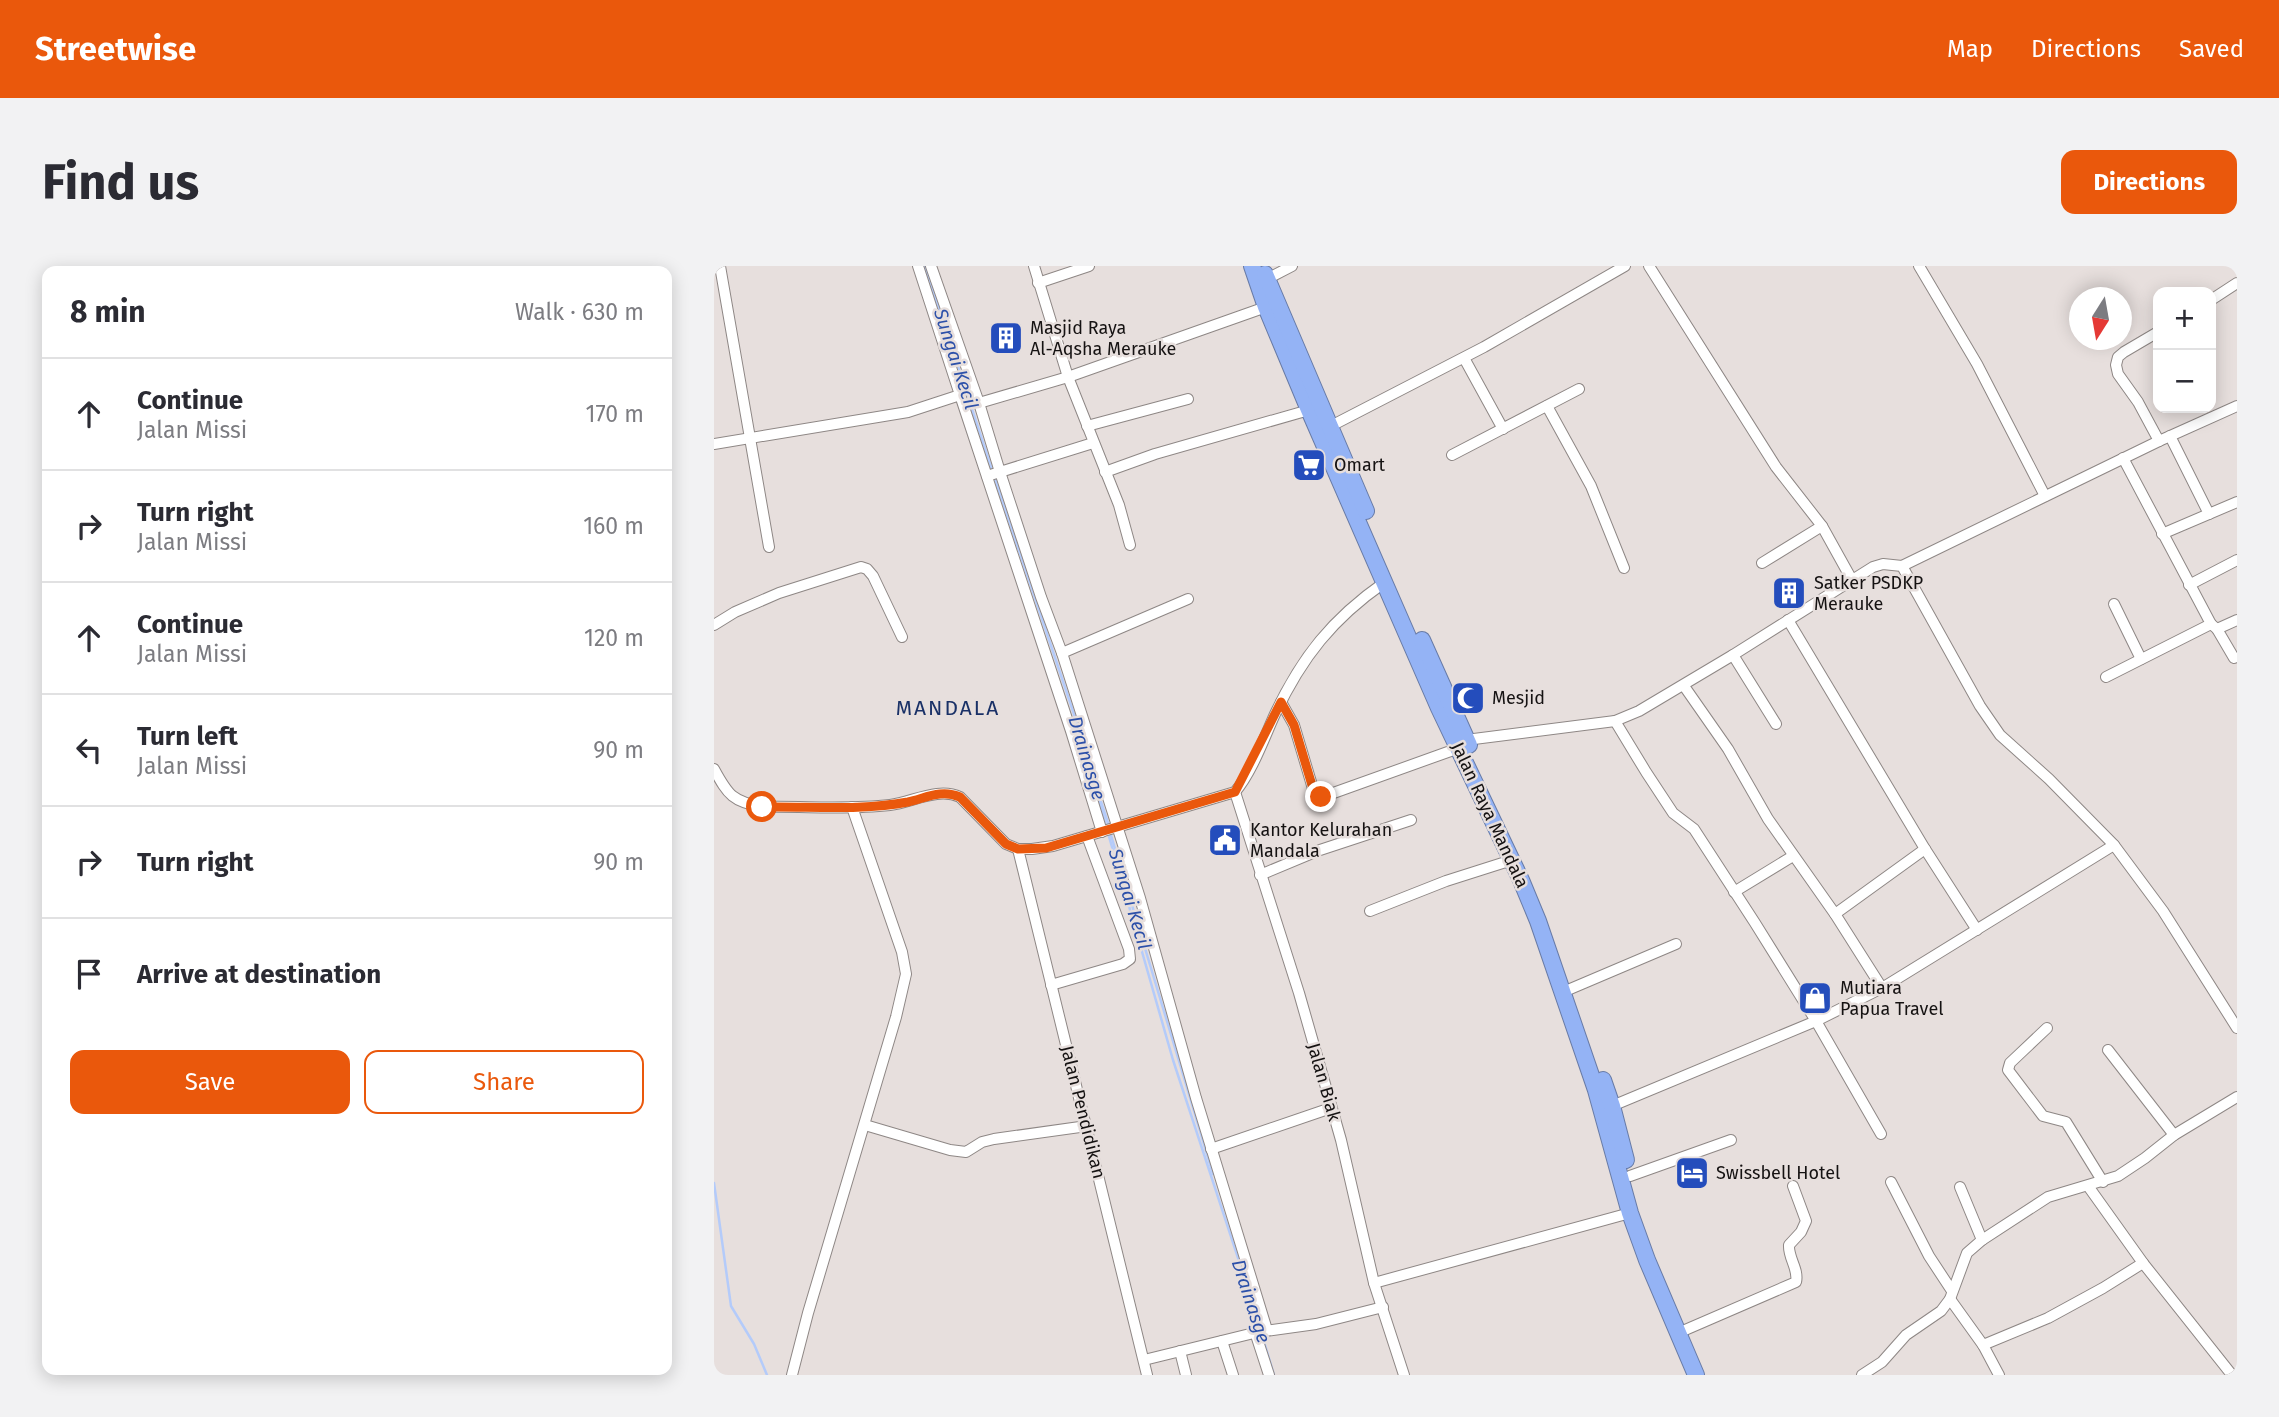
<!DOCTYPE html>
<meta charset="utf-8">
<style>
:root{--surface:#fff;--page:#f2f2f3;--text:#2b2b33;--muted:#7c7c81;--line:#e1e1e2;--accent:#ea580c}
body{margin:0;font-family:"Fira Sans",sans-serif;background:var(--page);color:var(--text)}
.controls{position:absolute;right:21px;top:21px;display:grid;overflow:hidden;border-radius:14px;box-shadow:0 4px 18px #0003}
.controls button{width:63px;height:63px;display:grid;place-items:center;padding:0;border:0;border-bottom:2px solid var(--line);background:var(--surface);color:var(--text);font:35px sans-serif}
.compass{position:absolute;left:1355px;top:21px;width:63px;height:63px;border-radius:50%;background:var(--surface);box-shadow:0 4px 18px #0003;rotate:191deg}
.stop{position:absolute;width:21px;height:21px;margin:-16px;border:5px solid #ea580c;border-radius:50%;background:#fff}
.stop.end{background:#ea580c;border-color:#fff;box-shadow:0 2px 7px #0008}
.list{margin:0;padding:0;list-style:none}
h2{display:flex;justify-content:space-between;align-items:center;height:91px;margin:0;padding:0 28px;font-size:30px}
h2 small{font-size:23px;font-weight:400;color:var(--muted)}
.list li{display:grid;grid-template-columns:46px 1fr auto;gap:21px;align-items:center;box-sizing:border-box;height:112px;padding:0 28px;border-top:2px solid var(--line)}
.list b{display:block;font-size:26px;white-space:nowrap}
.list p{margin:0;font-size:23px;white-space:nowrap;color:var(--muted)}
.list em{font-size:23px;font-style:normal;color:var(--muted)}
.actions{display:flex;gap:14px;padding:21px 28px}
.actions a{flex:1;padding:16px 0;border:2px solid var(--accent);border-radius:14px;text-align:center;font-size:24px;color:var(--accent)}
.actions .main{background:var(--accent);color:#fff}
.icon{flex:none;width:38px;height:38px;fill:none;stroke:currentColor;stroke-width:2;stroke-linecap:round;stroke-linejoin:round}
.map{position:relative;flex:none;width:1523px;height:1109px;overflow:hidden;border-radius:14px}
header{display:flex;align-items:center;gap:42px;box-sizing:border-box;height:98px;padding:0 35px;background:var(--accent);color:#fff}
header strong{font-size:33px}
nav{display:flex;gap:38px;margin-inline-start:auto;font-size:24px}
.intro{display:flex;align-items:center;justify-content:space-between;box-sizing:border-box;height:168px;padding:0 42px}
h1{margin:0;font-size:49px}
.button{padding:18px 32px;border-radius:14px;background:var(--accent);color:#fff;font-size:24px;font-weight:700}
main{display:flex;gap:42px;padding:0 42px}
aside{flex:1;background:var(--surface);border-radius:14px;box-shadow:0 4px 18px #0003}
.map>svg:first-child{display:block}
</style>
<header>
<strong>Streetwise</strong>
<nav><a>Map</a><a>Directions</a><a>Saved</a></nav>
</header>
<div class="intro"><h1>Find us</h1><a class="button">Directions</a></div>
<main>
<aside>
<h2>8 min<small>Walk · 630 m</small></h2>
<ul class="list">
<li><svg class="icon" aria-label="ahead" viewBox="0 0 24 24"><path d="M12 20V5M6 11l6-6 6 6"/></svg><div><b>Continue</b><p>Jalan Missi</p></div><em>170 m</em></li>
<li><svg class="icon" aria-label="right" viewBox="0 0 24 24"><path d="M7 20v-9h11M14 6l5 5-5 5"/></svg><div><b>Turn right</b><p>Jalan Missi</p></div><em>160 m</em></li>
<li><svg class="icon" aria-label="ahead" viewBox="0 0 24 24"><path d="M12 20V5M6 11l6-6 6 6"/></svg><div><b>Continue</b><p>Jalan Missi</p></div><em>120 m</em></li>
<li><svg class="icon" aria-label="left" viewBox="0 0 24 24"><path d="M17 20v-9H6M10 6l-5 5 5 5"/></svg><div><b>Turn left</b><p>Jalan Missi</p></div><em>90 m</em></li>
<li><svg class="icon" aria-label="right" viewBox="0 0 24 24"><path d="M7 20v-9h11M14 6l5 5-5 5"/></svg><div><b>Turn right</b></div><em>90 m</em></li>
<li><svg class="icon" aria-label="arrive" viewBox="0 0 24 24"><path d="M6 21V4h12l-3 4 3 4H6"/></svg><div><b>Arrive at destination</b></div></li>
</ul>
<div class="actions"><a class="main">Save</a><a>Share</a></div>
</aside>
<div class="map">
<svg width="1523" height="1109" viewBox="0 0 1523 1109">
<rect width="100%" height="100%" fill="#e7dfdd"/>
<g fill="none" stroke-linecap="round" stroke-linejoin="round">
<g stroke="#b4cbfa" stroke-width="2.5">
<path d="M211 0 278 204"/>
<path d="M280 210 368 472 392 560"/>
<path d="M387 536 395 560"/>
<path d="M396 566 499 908"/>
<path d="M394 567 459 794 547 1062"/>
<path d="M0 917 17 1040 40 1078 53 1109"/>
<path d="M548 1069 560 1109"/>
</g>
<g stroke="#8e8785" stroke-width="12">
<g id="minor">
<path d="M6 0 55 281"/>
<path d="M217 0 265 137 354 111 552 41"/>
<path d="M320 0 354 111 405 239 416 279"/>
<path d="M935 0 1062 201 1108 260 1138 314"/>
<path d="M1205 0 1263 98 1331 230"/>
<path d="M553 13 578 0"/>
<path d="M324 17 375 0"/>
<path d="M1497 34 1523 17"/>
<path d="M1444 66 1410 86 1404 91 1402 99 1404 108 1424 136 1445 175"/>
<path d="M750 92 789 163"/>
<path d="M246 129 357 465 388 566"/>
<path d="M265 137 286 206 379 177"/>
<path d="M833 140 877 220 910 302"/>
<path d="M373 160 474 133"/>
<path d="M615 161 770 81 911 0"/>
<path d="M1456 170 1495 248"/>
<path d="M0 178 194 146 246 129 204 0"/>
<path d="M738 189 865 123"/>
<path d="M391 206 441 188 595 144"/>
<path d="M273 210 286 206 327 331 348 387"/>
<path d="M1448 268 1523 236"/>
<path d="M1048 297 1108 260"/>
<path d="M1188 300 1445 175 1523 140"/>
<path d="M1475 319 1523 294"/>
<path d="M474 333 348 387 426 632 482 832 553 1064"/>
<path d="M1400 338 1427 393"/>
<path d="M1074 354 1211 583 1263 664"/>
<path d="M1497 358 1503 363 1520 392"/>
<path d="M0 359 21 346 65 327 147 301 153 303 159 310 188 371"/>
<path d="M1503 363 1523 354"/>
<path d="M1019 389 1062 458"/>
<path d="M1392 411 1497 358 1409 192"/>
<path d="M970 420 1014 483 1054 553 1121 648 1168 722"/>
<path d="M567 436 580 459 600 526 604 530H611L745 482"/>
<path d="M901 455 932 506 959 547 980 563 1041 657 1102 755 1167 868"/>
<path d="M752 474 901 455 925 445 1019 389 1159 301 1169 298 1188 300 1266 440 1286 469 1335 513 1400 579 1449 645 1523 762"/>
<path d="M0 503C14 529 19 536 49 541 91 540 134 544 176 539 199 536 224 521 246 531L292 578 304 583H318L339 580 521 526C538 506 550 472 561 448 588 391 618 353 671 316"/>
<path d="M521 526 585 727 627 874 660 1017 690 1109"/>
<path d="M304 583 433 1109"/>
<path d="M546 609 606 584 697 554"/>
<path d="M1020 626 1079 590"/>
<path d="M656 645 732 615 798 594"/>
<path d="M1121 648 1211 583"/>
<path d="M337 719 409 698 416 693 415 683 373 570"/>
<path d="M849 726 962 678"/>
<path d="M1333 762 1296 797 1294 804 1329 850 1352 856 1389 916"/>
<path d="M1394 784 1460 869"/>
<path d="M898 840 1102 755 1168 722 1400 579"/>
<path d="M151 859 236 884 252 886 268 876 280 873 373 860"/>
<path d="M497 883 617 842"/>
<path d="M916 910 1017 874"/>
<path d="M1177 916 1215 990 1238 1025"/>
<path d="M1374 920 1429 997 1518 1109"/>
<path d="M1246 921 1268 974"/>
<path d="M660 1017 916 947"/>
<path d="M1236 1033 1269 1079 1285 1109"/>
<path d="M971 1064 1082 1016C1085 1003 1074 992 1075 979L1087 966 1092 955 1079 920"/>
<path d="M541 1066 555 1109"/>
<path d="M508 1075 519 1109"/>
<path d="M1269 1079 1334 1052 1389 1022 1429 997"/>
<path d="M466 1085 472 1109"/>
<path d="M430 1094 544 1066 602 1058 669 1041"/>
<path d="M78 1109 94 1047 182 751 192 708 188 686 138 541"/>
<path d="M1148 1109 1168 1096 1192 1069 1227 1045 1236 1033 1253 987 1268 974 1334 931 1404 910 1431 892 1460 869 1523 831"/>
</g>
</g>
<g stroke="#687ba6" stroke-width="18">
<g id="highway">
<path d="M538 0 552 41 595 144 725 442 807 614 824 655 882 824 916 947 933 994 982 1109"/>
<path d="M551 8 652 245"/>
<path d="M708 374 755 479"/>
<path d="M889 814 898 840 912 894"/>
</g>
</g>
<use href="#minor" stroke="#fff" stroke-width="10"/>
<use href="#highway" stroke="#94b3f5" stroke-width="16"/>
</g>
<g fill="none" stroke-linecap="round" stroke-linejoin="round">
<path stroke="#ea580c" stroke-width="9" d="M48 541C96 540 147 545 194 536 212 532 227 523 246 531L292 578 304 583 332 582 521 526 567 436 580 459 600 526 607 531"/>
</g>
<defs>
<g id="building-square" transform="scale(1.75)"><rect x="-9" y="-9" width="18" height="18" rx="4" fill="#244dbc" stroke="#e7dfdd"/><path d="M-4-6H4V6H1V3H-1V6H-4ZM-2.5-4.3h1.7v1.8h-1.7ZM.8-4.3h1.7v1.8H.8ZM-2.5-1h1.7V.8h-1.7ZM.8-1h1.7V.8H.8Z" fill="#fff"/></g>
<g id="supermarket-square" transform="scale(1.75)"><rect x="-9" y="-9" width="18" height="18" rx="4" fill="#244dbc" stroke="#e7dfdd"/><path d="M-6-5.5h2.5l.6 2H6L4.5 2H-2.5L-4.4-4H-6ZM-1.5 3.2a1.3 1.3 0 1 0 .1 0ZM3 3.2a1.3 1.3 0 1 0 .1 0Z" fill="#fff"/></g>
<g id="mosque-square" transform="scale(1.75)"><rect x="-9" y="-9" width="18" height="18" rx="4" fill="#244dbc" stroke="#e7dfdd"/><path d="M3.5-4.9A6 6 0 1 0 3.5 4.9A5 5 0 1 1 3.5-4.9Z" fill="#fff"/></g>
<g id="civic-square" transform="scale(1.75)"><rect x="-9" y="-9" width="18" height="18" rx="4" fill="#244dbc" stroke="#e7dfdd"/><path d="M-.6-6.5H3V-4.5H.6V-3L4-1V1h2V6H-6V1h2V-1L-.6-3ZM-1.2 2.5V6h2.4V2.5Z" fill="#fff"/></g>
<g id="shop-square" transform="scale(1.75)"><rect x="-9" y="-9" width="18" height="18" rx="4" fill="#244dbc" stroke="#e7dfdd"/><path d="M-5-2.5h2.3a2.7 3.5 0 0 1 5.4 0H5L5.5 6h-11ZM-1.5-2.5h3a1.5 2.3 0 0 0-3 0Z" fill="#fff"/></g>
<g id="hotel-square" transform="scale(1.75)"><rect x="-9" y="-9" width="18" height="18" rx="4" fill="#244dbc" stroke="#e7dfdd"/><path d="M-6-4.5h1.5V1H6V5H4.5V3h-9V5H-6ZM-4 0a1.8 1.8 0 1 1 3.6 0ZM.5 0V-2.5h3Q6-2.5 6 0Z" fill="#fff"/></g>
</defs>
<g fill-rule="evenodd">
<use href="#building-square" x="292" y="72"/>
<use href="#supermarket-square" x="595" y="199"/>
<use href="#building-square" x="1075" y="327"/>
<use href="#mosque-square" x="754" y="432"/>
<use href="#civic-square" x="511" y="574"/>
<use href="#shop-square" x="1101" y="732"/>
<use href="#hotel-square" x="978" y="907"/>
</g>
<g text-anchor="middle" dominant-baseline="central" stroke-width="5" stroke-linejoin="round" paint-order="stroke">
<g font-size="18" fill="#151212" stroke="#e7dfdd" text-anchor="start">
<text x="316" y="62">Masjid Raya<tspan x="316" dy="21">Al-Aqsha Merauke</tspan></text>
<text x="620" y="199">Omart</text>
<text x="1100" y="317">Satker PSDKP<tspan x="1100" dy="21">Merauke</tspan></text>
<text x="778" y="432">Mesjid</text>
<text x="536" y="564">Kantor Kelurahan<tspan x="536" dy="21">Mandala</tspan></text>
<text x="1126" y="722">Mutiara<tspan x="1126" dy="21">Papua Travel</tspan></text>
<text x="1002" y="907">Swissbell Hotel</text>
</g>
<g font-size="18" fill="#151212" stroke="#e7dfdd">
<text transform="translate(776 549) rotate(65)">Jalan Raya Mandala</text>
<text transform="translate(610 816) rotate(74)">Jalan Biak</text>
<text transform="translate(369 846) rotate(76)">Jalan Pendidikan</text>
</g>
<g font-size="19" font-style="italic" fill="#2c50a9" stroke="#e7dfdd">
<text transform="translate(242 93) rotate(72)">Sungai Kecil</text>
<text transform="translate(373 492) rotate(73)">Drainasge</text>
<text transform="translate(416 633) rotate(73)">Sungai Kecil</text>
<text transform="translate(537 1035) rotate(72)">Drainasge</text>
</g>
<g font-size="21" letter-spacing="2" fill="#1a3167" stroke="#e7dfdd">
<text x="234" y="442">MANDALA</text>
</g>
</g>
</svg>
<div class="controls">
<button>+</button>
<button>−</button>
</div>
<svg class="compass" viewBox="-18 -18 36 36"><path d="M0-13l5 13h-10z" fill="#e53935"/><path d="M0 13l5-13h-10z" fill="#7c7c81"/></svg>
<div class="stop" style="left:48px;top:541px"></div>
<div class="stop end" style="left:607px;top:531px"></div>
</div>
</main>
